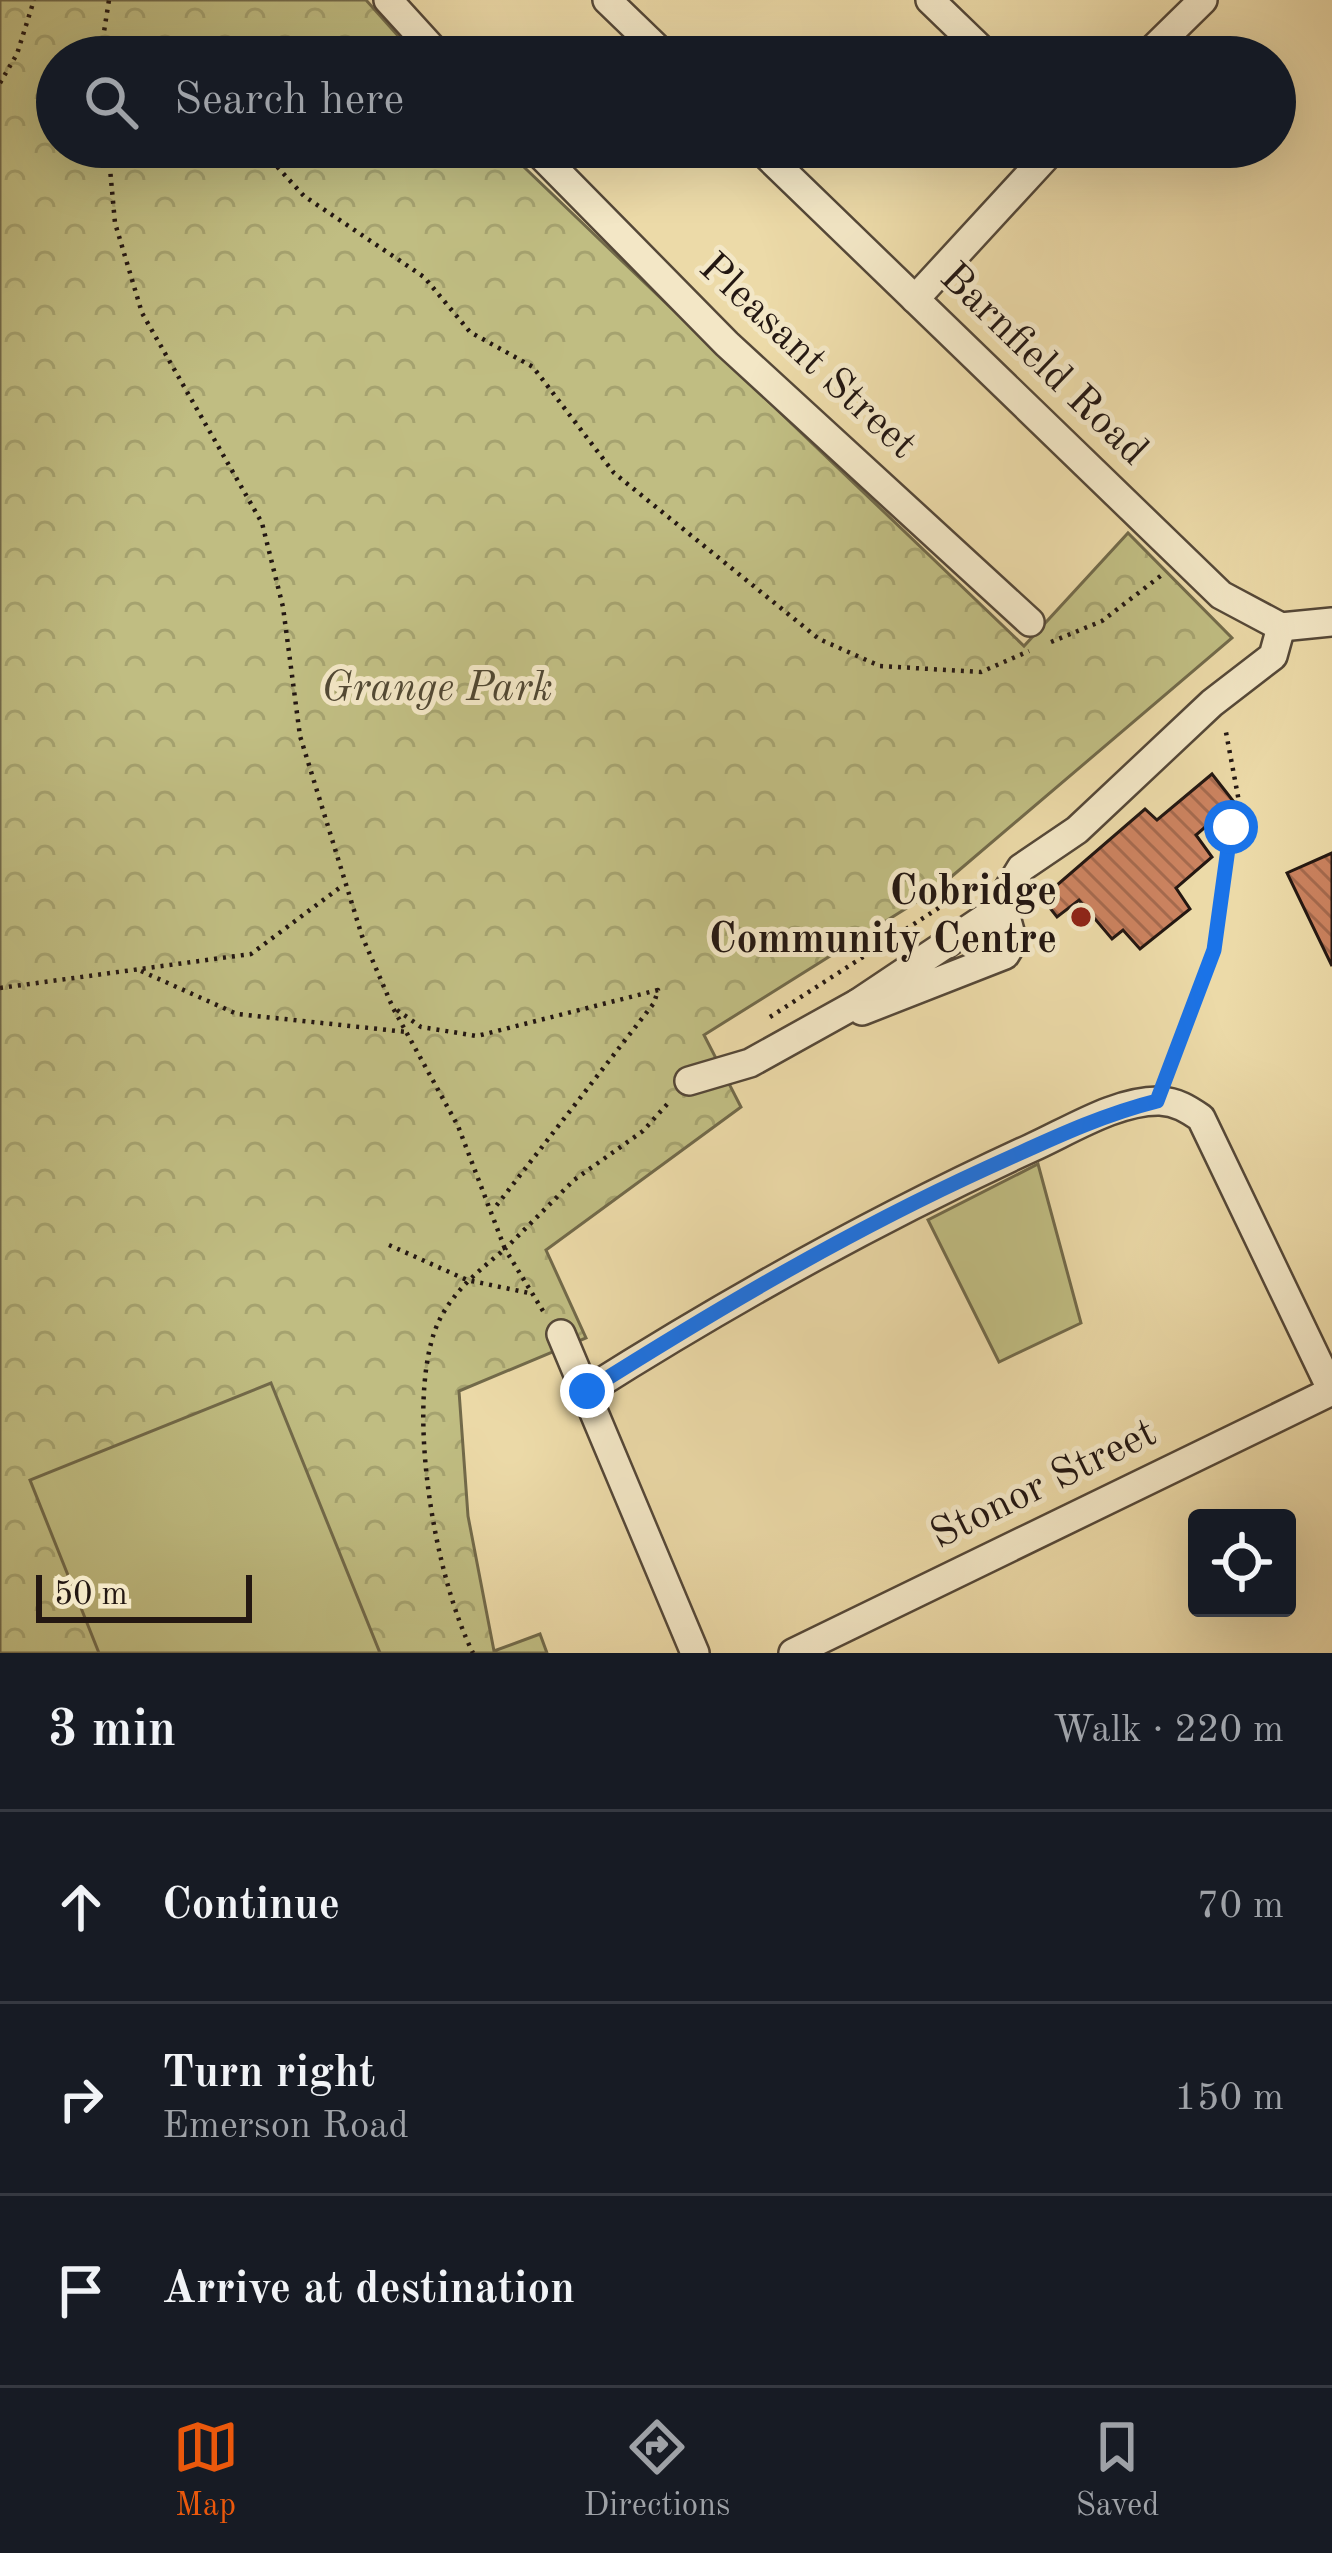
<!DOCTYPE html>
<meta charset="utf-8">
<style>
:root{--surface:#171b24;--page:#20242c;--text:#f1f3f6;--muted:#9ea1a6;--line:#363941;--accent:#ea580c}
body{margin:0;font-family:"Old Standard TT",serif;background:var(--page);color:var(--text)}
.controls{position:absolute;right:36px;bottom:36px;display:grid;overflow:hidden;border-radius:12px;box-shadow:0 12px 48px #0002}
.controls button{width:108px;height:108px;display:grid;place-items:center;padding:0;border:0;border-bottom:3px solid var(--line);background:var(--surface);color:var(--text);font:60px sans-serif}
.scale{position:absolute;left:36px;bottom:30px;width:216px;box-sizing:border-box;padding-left:12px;border:6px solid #231712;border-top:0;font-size:33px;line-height:42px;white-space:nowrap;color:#231712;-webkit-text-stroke:9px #f3e7c6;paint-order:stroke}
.stop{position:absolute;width:36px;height:36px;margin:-27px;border:9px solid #1a73e8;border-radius:50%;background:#fff}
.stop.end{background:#1a73e8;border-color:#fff;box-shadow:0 3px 12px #0008}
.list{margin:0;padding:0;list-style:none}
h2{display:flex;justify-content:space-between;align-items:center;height:156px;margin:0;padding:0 48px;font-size:51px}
h2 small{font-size:39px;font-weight:400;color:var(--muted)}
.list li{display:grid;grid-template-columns:78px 1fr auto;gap:36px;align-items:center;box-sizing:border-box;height:192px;padding:0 48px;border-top:3px solid var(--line)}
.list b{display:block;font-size:45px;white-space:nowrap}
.list p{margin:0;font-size:39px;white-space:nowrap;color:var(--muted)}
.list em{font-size:39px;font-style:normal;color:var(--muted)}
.icon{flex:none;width:66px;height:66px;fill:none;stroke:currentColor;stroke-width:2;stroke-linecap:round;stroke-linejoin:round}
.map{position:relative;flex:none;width:1332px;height:1653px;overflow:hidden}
.search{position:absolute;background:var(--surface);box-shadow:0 12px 48px #0002;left:36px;right:36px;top:36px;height:132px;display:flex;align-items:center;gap:30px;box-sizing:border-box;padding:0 42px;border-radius:66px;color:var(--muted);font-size:45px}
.sheet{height:732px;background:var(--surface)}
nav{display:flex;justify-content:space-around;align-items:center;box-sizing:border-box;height:168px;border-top:3px solid var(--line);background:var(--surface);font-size:33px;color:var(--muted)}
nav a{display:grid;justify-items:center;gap:6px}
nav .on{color:var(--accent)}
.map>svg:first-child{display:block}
</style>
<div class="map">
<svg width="1332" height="1653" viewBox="0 0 1332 1653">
<defs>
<pattern id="forest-crowns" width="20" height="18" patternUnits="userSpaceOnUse" patternTransform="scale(3)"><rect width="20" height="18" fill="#c0bd82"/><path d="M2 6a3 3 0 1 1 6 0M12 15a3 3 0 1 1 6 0" fill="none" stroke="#a5a26f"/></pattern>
<pattern id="building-back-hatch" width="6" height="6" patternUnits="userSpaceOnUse" patternTransform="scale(3)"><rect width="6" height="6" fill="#cc8360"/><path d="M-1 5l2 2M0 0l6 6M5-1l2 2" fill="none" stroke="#a56a4e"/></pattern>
</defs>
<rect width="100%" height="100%" fill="#ecdaa8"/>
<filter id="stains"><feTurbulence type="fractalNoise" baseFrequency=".00167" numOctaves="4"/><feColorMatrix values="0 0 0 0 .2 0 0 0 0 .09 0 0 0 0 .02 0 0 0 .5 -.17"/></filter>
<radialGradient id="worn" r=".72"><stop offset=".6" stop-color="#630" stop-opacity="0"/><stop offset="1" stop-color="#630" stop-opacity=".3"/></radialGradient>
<path fill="url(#forest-crowns)" stroke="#726a4a" stroke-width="3" d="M0 0H366L417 57H57V147H503L1024 646 1128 533 1232 638 937 889 704 1035 741 1107 546 1250 586 1338 459 1391 468 1516 494 1651 540 1634 547 1653H0Z"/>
<g fill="#c0bd82" stroke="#726a4a" stroke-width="3">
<path d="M1038 1164 1081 1323 999 1362 928 1220Z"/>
<path d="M271 1383 380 1653H99L30 1480Z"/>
</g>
<g fill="url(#building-back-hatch)" stroke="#231712" stroke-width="3">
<path d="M1212 774 1234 802 1196 835 1212 857 1176 888 1190 909 1140 949 1123 930 1112 939 1079 900 1057 917 1042 898 1145 809 1157 820Z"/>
<path d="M1332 853V966L1287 873Z"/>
</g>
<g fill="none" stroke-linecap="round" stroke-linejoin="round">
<g stroke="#554838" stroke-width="32">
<g id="minor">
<path d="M388 0 440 57"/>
<path d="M607 0 666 57"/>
<path d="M930 0 989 57"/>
<path d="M1145 57 1203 0"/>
<path d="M533 147 727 344 1030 622"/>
<path d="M758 147 1221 595 1281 627 1332 622"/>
<path d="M915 299 1055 147"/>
<path d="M1002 902 1013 942 1005 955 862 1011 858 1003 994 912 1021 868 1077 830 1212 703 1273 656 1281 627"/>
<path d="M689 1081 750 1063 858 1003"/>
<path d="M561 1334 695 1653"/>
<path d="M587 1391C731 1300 876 1219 1031 1148 1069 1131 1117 1100 1160 1101 1177 1102 1188 1109 1201 1118L1332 1391 793 1653"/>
</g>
</g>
<g stroke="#231712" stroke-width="4.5" stroke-dasharray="3 6" stroke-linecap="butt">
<path d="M100 57 109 0"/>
<path d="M0 83 17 54 34 0"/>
<path d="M108 147 115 223 142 313 262 523 283 607 300 736 362 936 393 1008 458 1126 505 1249C476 1273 447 1296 434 1333 407 1415 435 1577 473 1653"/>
<path d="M259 147 304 196 424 277 470 332 533 367 614 473 819 639 880 666 981 672 1029 651"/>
<path d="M1051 642 1102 621 1163 574"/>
<path d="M141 971 237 1014 407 1032"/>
<path d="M0 988 251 954 342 886"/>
<path d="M397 1010 421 1027 477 1036 658 990 654 1003 493 1210"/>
<path d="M770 1017 982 880"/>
<path d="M1170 1074 1214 950 1227 835 1240 807 1225 727"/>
<path d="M389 1245 467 1280 529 1293"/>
<path d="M543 1311 505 1249 574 1180 643 1131 670 1101"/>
</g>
<use href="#minor" stroke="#f3e7c6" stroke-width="27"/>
</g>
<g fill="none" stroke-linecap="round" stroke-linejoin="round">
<path stroke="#1a73e8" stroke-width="15" d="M587 1391C717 1309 847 1232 987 1168 1043 1143 1097 1116 1157 1101L1214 950 1231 827"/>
</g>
<circle fill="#8f2418" stroke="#f3e7c6" stroke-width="4.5" cx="1081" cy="917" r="12"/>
<g text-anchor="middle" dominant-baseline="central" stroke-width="10" stroke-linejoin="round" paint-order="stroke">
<g font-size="42" fill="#231712" stroke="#f3e7c6">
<text transform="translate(807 357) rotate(43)">Pleasant Street</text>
<text transform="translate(1043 365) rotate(44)">Barnfield Road</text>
<text transform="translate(1044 1485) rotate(-26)">Stonor Street</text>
</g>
<g font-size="42" font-style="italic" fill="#524934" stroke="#f3e7c6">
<text x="437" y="689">Grange Park</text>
</g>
<g font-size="42" font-weight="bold" fill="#231712" stroke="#f3e7c6" text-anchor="end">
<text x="1057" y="893">Cobridge<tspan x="1057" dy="48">Community Centre</tspan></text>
</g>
</g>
<rect width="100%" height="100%" filter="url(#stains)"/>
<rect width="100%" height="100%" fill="url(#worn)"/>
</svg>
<div class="controls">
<button><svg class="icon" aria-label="locate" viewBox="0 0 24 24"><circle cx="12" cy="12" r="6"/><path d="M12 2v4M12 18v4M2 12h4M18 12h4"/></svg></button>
</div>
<div class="scale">50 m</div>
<div class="stop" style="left:1231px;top:827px"></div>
<div class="stop end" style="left:587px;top:1391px"></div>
<div class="search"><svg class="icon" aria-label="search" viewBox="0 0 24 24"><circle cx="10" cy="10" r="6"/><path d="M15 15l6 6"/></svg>Search here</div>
</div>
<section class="sheet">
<h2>3 min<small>Walk · 220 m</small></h2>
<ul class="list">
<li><svg class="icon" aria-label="ahead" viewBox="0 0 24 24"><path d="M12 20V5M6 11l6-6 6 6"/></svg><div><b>Continue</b></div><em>70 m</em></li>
<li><svg class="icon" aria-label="right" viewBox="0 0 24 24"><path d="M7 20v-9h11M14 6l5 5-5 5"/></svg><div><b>Turn right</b><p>Emerson Road</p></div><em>150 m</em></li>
<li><svg class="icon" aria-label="arrive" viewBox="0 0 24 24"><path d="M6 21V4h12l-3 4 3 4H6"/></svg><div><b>Arrive at destination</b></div></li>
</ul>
</section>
<nav>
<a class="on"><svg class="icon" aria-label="map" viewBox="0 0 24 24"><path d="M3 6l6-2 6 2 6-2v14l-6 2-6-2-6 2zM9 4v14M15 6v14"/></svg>Map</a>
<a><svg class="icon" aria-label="directions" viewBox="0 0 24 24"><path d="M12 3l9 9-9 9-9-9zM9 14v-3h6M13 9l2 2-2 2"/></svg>Directions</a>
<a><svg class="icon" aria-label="saved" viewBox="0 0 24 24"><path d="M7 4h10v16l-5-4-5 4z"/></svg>Saved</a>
</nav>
